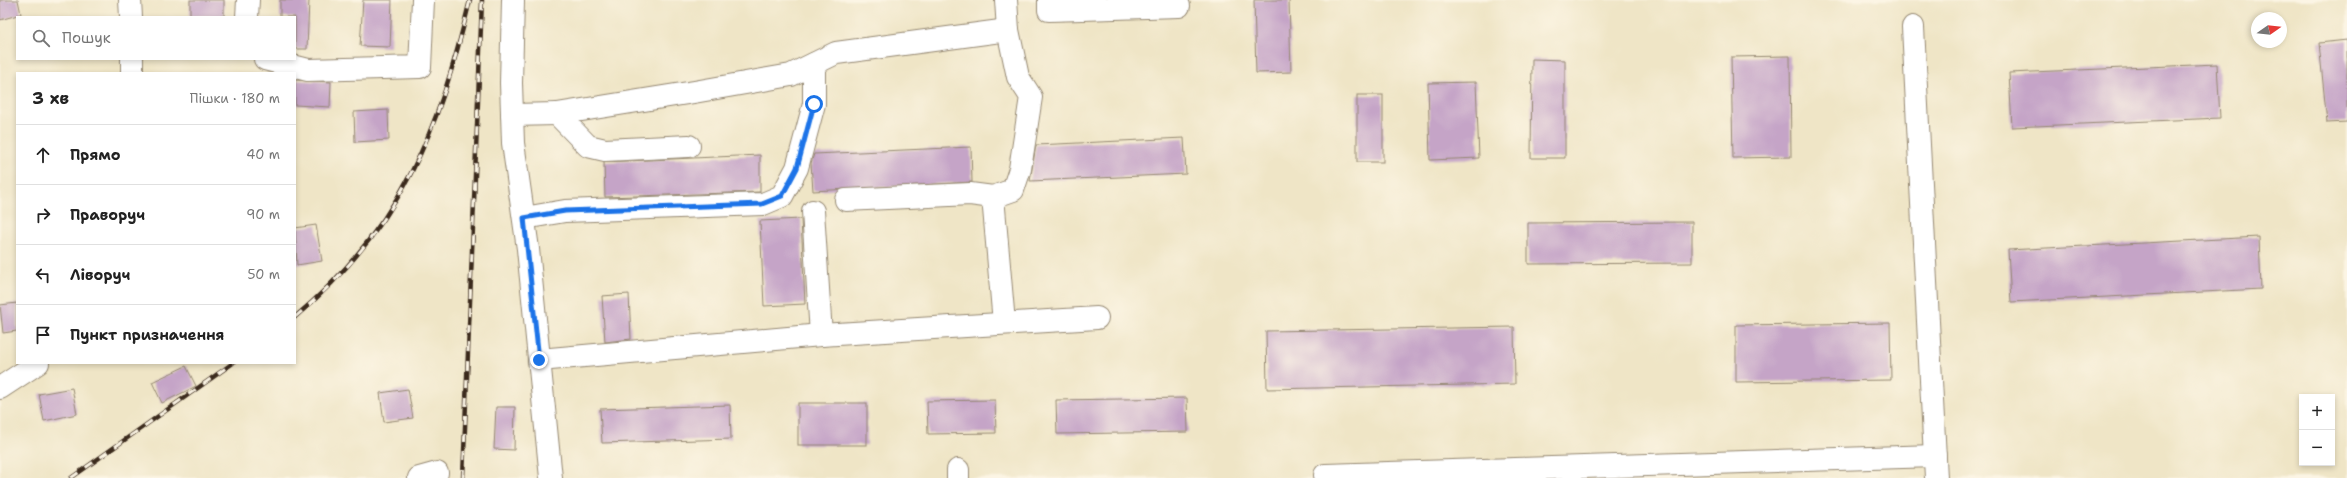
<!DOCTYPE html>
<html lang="uk">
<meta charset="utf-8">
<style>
:root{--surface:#fff;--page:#f6f6f6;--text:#222;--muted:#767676;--line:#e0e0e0}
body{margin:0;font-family:"Shantell Sans",sans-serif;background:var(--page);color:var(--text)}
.controls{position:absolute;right:12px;bottom:12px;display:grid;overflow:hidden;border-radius:0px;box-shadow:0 2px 6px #0003}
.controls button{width:36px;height:36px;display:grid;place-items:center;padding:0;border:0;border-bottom:1px solid var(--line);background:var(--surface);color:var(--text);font:20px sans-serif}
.compass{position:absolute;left:2251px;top:12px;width:36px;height:36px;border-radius:50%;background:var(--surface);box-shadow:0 2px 6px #0003;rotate:76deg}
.stop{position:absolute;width:12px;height:12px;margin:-9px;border:3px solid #1a73e8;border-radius:50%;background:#fff}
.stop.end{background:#1a73e8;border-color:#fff;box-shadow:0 1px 4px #0008}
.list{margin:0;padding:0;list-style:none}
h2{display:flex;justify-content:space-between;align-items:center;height:52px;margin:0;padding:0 16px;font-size:17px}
h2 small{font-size:13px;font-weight:400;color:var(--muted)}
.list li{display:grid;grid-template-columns:26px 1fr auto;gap:12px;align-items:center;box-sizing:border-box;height:60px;padding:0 16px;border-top:1px solid var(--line)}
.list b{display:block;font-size:15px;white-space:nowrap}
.list em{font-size:13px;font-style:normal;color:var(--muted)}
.icon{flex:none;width:22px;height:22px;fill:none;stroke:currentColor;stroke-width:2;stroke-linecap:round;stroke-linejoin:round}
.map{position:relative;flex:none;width:2347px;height:478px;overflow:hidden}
.search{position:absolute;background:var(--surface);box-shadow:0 2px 6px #0003;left:16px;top:16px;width:280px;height:44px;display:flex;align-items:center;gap:10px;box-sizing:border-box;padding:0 14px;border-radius:0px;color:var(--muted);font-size:15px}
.panel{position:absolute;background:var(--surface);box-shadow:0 2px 6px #0003;left:16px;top:72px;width:280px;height:292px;border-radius:0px}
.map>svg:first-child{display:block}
</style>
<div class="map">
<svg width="2347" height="478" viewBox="0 0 2347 478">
<rect width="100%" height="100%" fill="#fcf5e5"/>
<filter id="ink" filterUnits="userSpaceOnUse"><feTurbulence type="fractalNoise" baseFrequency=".025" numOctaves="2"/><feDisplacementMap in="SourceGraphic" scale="8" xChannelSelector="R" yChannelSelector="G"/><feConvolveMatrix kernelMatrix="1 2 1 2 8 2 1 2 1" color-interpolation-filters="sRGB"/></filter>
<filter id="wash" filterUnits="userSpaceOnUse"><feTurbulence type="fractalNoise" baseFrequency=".012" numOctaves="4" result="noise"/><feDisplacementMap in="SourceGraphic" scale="16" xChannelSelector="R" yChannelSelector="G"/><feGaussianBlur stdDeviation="0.9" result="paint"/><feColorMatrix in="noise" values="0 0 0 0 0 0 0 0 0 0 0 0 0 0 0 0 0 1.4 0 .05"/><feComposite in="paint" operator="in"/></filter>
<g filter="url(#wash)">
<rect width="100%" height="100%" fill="#efe5c6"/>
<g id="blocks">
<g fill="#c5a4c7">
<path d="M0 0H18L21 14 0 20Z"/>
<rect x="190" y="0" width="34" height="16"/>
<path d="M280 0H309L307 49H295V17H280Z"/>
<path d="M363 0H392L390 47 360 46Z"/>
<path d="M1254 0H1289L1291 72 1256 73Z"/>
<path d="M2347 40V122L2327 123 2319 43Z"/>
<path d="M1790 56 1791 157 1733 158 1731 57Z"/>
<path d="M1532 59 1565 60V158H1531Z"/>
<path d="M2217 64 2220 118 2012 127 2009 73Z"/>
<path d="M295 80 331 82 330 107 295 105Z"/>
<path d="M1476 82 1479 158 1430 160 1428 83Z"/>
<rect x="1357" y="95" width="26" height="67"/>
<path d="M388 110 389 140 355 142 354 112Z"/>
<path d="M1184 138 1186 174 1030 181 1036 145Z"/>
<path d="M971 147 972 182 813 191 811 163 814 154Z"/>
<path d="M760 155V192L605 197 604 162Z"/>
<path d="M801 219 805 304 764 306 760 221Z"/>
<path d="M1692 222V263L1528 264V223Z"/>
<path d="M316 225 322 261 297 265 295 228Z"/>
<path d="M2259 237 2261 289 2011 302 2008 250Z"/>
<path d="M629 294 631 339 605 342 602 296Z"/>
<path d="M17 303V331L3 333 0 305Z"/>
<path d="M1890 323 1891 380 1736 382V325Z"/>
<path d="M1514 327 1515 384 1267 389 1266 331Z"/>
<path d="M186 366 196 386 162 403 152 382Z"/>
<path d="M72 388 77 414 44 421 39 394Z"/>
<path d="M408 389 413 418 384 422 380 393Z"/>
<path d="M1187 398 1188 432 1057 434 1056 400Z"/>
<path d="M995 400 996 433 928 434 927 401Z"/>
<rect x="798" y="403" width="69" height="42"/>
<path d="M730 405 731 439 602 443 600 409Z"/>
<path d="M496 407H515L514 450 494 449Z"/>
</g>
</g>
</g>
<g filter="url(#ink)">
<use href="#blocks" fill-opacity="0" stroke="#958872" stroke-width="1"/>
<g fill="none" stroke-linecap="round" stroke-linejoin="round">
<g stroke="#958872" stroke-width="24">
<g id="minor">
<path d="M130 0 131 17"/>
<path d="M513 0 511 83 513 143 528 249 551 478"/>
<path d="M1049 0V10L1179 6"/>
<path d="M247 17 248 0"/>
<path d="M1913 27 1936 478"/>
<path d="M265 59 308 70 420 67 423 0"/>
<path d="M132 73V59"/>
<path d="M557 114 588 146 605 150 689 146"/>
<path d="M512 115 557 114 694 92 791 75 836 53 1008 30"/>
<path d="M993 197 1013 190 1020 169 1031 97 1018 77 1008 30 1006 0"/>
<path d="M846 200 970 194 993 197 1004 323"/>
<path d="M813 211 821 335"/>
<path d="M524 218 565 211 763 204 782 196 797 168 814 104V64"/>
<path d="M539 360 821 335 1097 318"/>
<path d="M0 388 38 363"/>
<path d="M419 478 437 473"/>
<path d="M958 478V470"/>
<path d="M1326 478 1325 475 1935 456"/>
</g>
</g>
<use href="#minor" stroke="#fff" stroke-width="22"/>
<g stroke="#3b2a1e" stroke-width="4.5">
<g id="rail">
<path d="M295 317C401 228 439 130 470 0"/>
<path d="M71 478 233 363"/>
<path d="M463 478 482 0"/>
</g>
</g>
<use href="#rail" stroke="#fcf5e5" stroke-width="3" stroke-dasharray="9" stroke-linecap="butt"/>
</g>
</g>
<g fill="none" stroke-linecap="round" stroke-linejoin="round" filter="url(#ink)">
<path stroke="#1a73e8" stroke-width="5" d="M539 360 524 218 565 211 762 204 782 196 797 168 814 104"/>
</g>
</svg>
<div class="controls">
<button>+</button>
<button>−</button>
</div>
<svg class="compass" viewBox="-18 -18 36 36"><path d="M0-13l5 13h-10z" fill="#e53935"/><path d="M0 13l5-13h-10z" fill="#767676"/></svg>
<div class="stop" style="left:814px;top:104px"></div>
<div class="stop end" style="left:539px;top:360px"></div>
<div class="search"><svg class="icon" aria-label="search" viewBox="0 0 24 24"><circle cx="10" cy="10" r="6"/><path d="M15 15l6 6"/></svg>Пошук</div>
<section class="panel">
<h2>3 хв<small>Пішки · 180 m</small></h2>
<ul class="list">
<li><svg class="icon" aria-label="ahead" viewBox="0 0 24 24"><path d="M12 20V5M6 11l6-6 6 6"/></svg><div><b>Прямо</b></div><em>40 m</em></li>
<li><svg class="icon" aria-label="right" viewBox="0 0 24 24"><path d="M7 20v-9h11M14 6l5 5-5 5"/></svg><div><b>Праворуч</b></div><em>90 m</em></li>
<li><svg class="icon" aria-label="left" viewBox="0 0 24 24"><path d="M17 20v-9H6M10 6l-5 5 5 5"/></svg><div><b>Ліворуч</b></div><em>50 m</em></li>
<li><svg class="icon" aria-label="arrive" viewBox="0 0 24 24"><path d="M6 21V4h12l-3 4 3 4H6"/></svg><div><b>Пункт призначення</b></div></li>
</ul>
</section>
</div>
